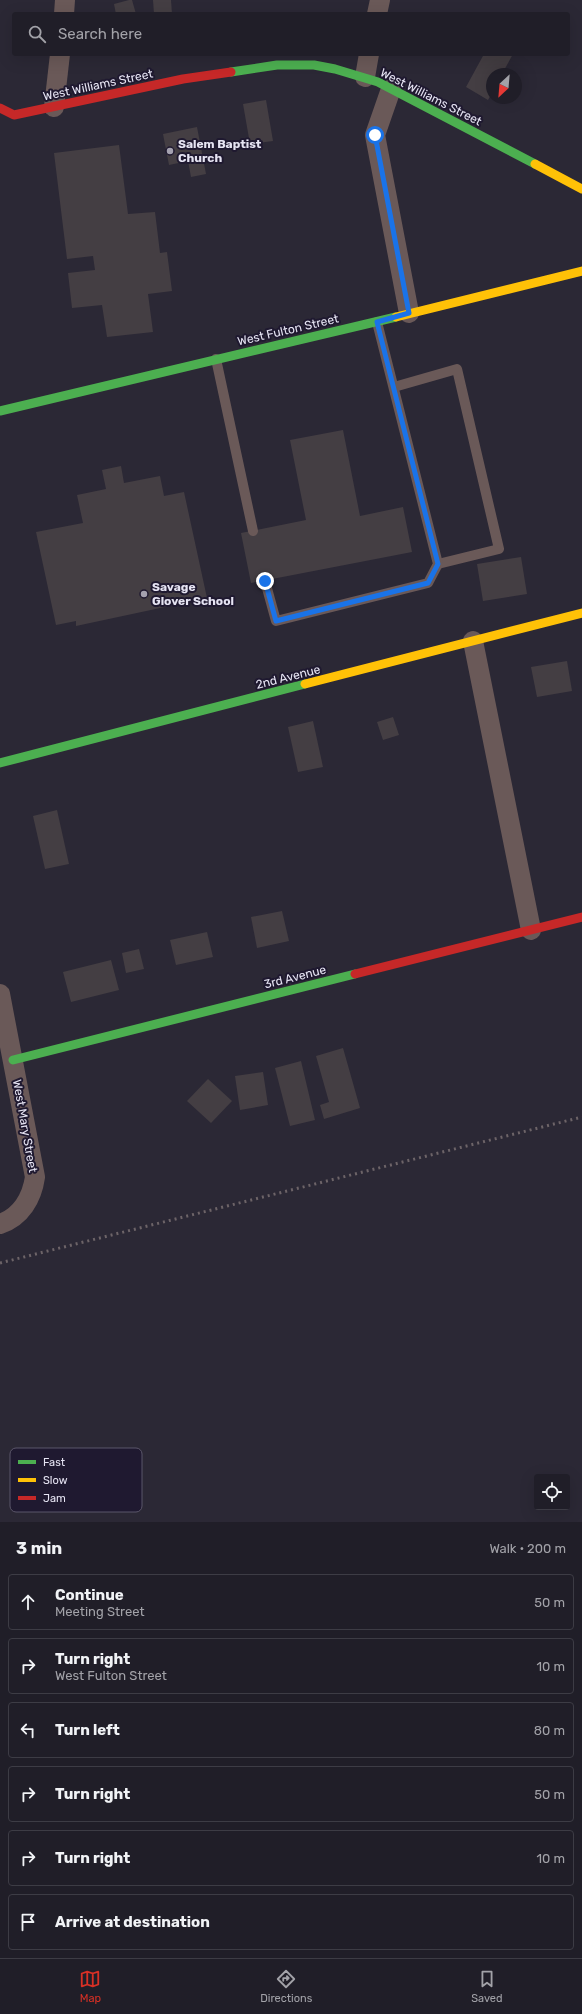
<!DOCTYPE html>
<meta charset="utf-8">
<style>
:root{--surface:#201e28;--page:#2d2b34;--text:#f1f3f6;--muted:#a2a2a8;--line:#3d3c45;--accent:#d93025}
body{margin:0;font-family:Rubik,sans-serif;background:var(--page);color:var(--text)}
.controls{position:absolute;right:12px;bottom:12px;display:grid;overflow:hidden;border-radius:4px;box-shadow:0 4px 16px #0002}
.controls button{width:36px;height:36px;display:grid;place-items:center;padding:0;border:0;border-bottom:1px solid var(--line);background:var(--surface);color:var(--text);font:20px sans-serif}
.compass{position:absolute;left:486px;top:68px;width:36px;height:36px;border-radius:50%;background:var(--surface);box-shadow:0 4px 16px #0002;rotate:206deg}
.stop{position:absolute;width:12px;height:12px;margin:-9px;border:3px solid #1a73e8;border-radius:50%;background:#fff}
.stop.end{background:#1a73e8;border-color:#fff;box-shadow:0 1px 4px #0008}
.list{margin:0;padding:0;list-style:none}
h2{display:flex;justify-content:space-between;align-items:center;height:52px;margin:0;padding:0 16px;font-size:17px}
h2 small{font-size:13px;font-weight:400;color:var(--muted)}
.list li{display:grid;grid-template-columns:26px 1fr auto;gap:12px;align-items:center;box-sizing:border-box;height:56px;margin:0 8px 8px;padding:0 8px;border:1px solid var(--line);border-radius:4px}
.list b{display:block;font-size:15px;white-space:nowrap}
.list p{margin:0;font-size:13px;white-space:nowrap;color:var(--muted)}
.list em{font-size:13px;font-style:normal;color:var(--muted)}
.icon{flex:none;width:22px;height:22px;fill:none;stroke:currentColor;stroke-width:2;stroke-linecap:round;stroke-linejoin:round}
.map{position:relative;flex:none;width:582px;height:1522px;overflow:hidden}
.search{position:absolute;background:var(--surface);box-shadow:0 4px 16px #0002;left:12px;right:12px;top:12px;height:44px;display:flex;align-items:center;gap:10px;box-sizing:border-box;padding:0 14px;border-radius:4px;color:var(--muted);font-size:15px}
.sheet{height:436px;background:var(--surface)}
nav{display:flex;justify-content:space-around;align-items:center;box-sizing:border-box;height:56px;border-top:1px solid var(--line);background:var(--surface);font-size:11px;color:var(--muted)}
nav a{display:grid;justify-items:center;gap:2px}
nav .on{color:var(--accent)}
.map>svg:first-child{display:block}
</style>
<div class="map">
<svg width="582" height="1522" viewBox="0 0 582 1522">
<rect width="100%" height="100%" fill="#2b2835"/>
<g fill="#443e43">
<path d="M129 0H132L136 14H116L114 4Z"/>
<path d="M153 0H171L172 14H154Z"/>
<path d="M484 54H513L502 74H492V93L488 100 466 87Z"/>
<path d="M266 100 273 141 250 144 243 104Z"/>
<path d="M197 127 206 174 191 177 188 161 169 165 163 134Z"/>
<path d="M119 145 128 214 155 212 160 253 167 252 172 291 148 294 153 332 107 337 102 305 72 308 68 273 95 270 93 256 67 259 54 153Z"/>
<path d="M343 430 360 516 403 507 412 552 251 583 241 533 306 520 290 440Z"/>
<path d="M121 466 124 483 160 476 164 496 184 492 207 598 76 626V621L56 625 36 532 83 523 77 495 106 489 102 470Z"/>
<path d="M521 557 527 594 483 601 477 564Z"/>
<path d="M567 661 572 691 537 697 531 667Z"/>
<path d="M393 717 399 735 383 740 377 722Z"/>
<path d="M313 721 323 767 298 772 288 727Z"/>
<path d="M57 810 69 864 45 869 33 816Z"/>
<path d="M282 911 289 941 257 948 251 917Z"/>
<path d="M207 932 213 957 176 965 170 940Z"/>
<path d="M139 949 144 969 126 973 122 953Z"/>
<path d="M111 960 119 990 71 1002 63 972Z"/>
<path d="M343 1048 360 1108 324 1119 320 1105 329 1102 316 1056Z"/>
<path d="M301 1061 315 1120 290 1126 275 1068Z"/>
<path d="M263 1072 268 1105 240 1110 235 1076Z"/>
<path d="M208 1079 232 1101 211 1123 187 1101Z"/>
</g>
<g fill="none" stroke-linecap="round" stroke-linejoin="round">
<g stroke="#6a5958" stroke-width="10">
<path d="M216 359 253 531"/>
<path d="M394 387 457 369 499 549 438 564"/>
<path d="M265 581 276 621 428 583 438 564 377 322"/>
</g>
<g stroke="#6a5958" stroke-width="20">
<path d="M64 14 65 0"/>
<path d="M377 14 380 0"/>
<path d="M365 77 369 54"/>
<path d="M391 89 375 135 409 313"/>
<path d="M54 107 60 54"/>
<path d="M473 641 531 930"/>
<path d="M0 994 35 1177C32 1198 21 1217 0 1224"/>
</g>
<g stroke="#4caf50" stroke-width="9">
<path d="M231 72 277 65H314L335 69 378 82 535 164"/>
<path d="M0 411 396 317"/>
<path d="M0 763 305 684"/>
<path d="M13 1060 355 974"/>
</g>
<g stroke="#ffc107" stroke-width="9">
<path d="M535 164 582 189"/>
<path d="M396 317 582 271"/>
<path d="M305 684 582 613"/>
</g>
<g stroke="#c62828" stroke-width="9">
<path d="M0 108 14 115 183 79 231 72"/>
<path d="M355 974 582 917"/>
</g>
<path stroke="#6d6468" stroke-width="3" stroke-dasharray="2 4" stroke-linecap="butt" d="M0 1263 582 1117"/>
</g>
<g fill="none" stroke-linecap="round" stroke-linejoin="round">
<path stroke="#1a73e8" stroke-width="5" d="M265 581 276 621 428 583 438 564 377 322 409 313 375 135"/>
</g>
<g fill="#a5a2b0" stroke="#1f1930" stroke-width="1.5">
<circle cx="170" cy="151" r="4"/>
<circle cx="144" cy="594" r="4"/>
</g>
<g text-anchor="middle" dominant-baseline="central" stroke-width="4" stroke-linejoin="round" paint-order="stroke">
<g font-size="12" fill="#e6e4f3" stroke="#1f1930">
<text transform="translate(98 85) rotate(-12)">West Williams Street</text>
<text transform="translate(431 97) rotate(27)">West Williams Street</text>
<text transform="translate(288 330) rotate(-13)">West Fulton Street</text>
<text transform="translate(288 677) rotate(-14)">2nd Avenue</text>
<text transform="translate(295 977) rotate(-14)">3rd Avenue</text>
<text transform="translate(25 1126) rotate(80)">West Mary Street</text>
</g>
<g font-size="12" font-weight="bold" fill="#e6e4f3" stroke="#1f1930" text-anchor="start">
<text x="178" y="144">Salem Baptist<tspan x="178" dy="14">Church</tspan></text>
<text x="152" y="587">Savage<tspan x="152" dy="14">Glover School</tspan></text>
</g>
</g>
<rect x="10" y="1448" width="132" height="64" rx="6" fill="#1f1930" stroke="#5b566a" stroke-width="1"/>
<rect x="18" y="1460" width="18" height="4" fill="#4caf50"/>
<rect x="18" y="1478" width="18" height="4" fill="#ffc107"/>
<rect x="18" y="1496" width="18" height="4" fill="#c62828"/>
<g font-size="11" fill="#e6e4f3">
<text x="43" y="1466">Fast</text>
<text x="43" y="1484">Slow</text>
<text x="43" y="1502">Jam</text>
</g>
</svg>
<div class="controls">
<button><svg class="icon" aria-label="locate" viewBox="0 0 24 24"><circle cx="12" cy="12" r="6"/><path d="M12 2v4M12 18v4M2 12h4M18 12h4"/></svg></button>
</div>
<svg class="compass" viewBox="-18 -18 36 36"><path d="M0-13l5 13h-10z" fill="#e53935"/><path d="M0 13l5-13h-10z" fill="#a2a2a8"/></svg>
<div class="stop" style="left:375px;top:135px"></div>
<div class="stop end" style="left:265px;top:581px"></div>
<div class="search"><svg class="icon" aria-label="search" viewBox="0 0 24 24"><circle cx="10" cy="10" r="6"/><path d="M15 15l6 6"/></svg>Search here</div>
</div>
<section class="sheet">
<h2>3 min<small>Walk · 200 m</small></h2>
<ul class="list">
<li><svg class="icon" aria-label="ahead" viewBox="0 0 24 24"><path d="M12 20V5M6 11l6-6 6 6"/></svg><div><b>Continue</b><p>Meeting Street</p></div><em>50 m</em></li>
<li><svg class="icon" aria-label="right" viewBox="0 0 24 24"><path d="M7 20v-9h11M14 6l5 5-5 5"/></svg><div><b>Turn right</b><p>West Fulton Street</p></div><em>10 m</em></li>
<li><svg class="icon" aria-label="left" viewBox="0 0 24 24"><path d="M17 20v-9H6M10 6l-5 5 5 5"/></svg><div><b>Turn left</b></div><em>80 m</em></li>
<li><svg class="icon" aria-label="right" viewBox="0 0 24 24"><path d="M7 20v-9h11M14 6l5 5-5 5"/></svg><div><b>Turn right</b></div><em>50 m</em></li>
<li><svg class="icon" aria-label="right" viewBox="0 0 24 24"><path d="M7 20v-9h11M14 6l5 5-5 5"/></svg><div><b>Turn right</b></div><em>10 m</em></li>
<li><svg class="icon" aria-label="arrive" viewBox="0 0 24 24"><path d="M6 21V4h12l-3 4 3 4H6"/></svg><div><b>Arrive at destination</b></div></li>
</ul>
</section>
<nav>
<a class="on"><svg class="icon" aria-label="map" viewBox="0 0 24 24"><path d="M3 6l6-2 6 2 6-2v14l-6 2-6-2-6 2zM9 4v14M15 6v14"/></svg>Map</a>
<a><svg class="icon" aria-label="directions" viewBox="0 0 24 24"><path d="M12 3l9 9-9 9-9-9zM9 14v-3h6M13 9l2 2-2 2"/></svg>Directions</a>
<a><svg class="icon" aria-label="saved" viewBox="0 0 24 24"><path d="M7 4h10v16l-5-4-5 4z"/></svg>Saved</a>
</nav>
